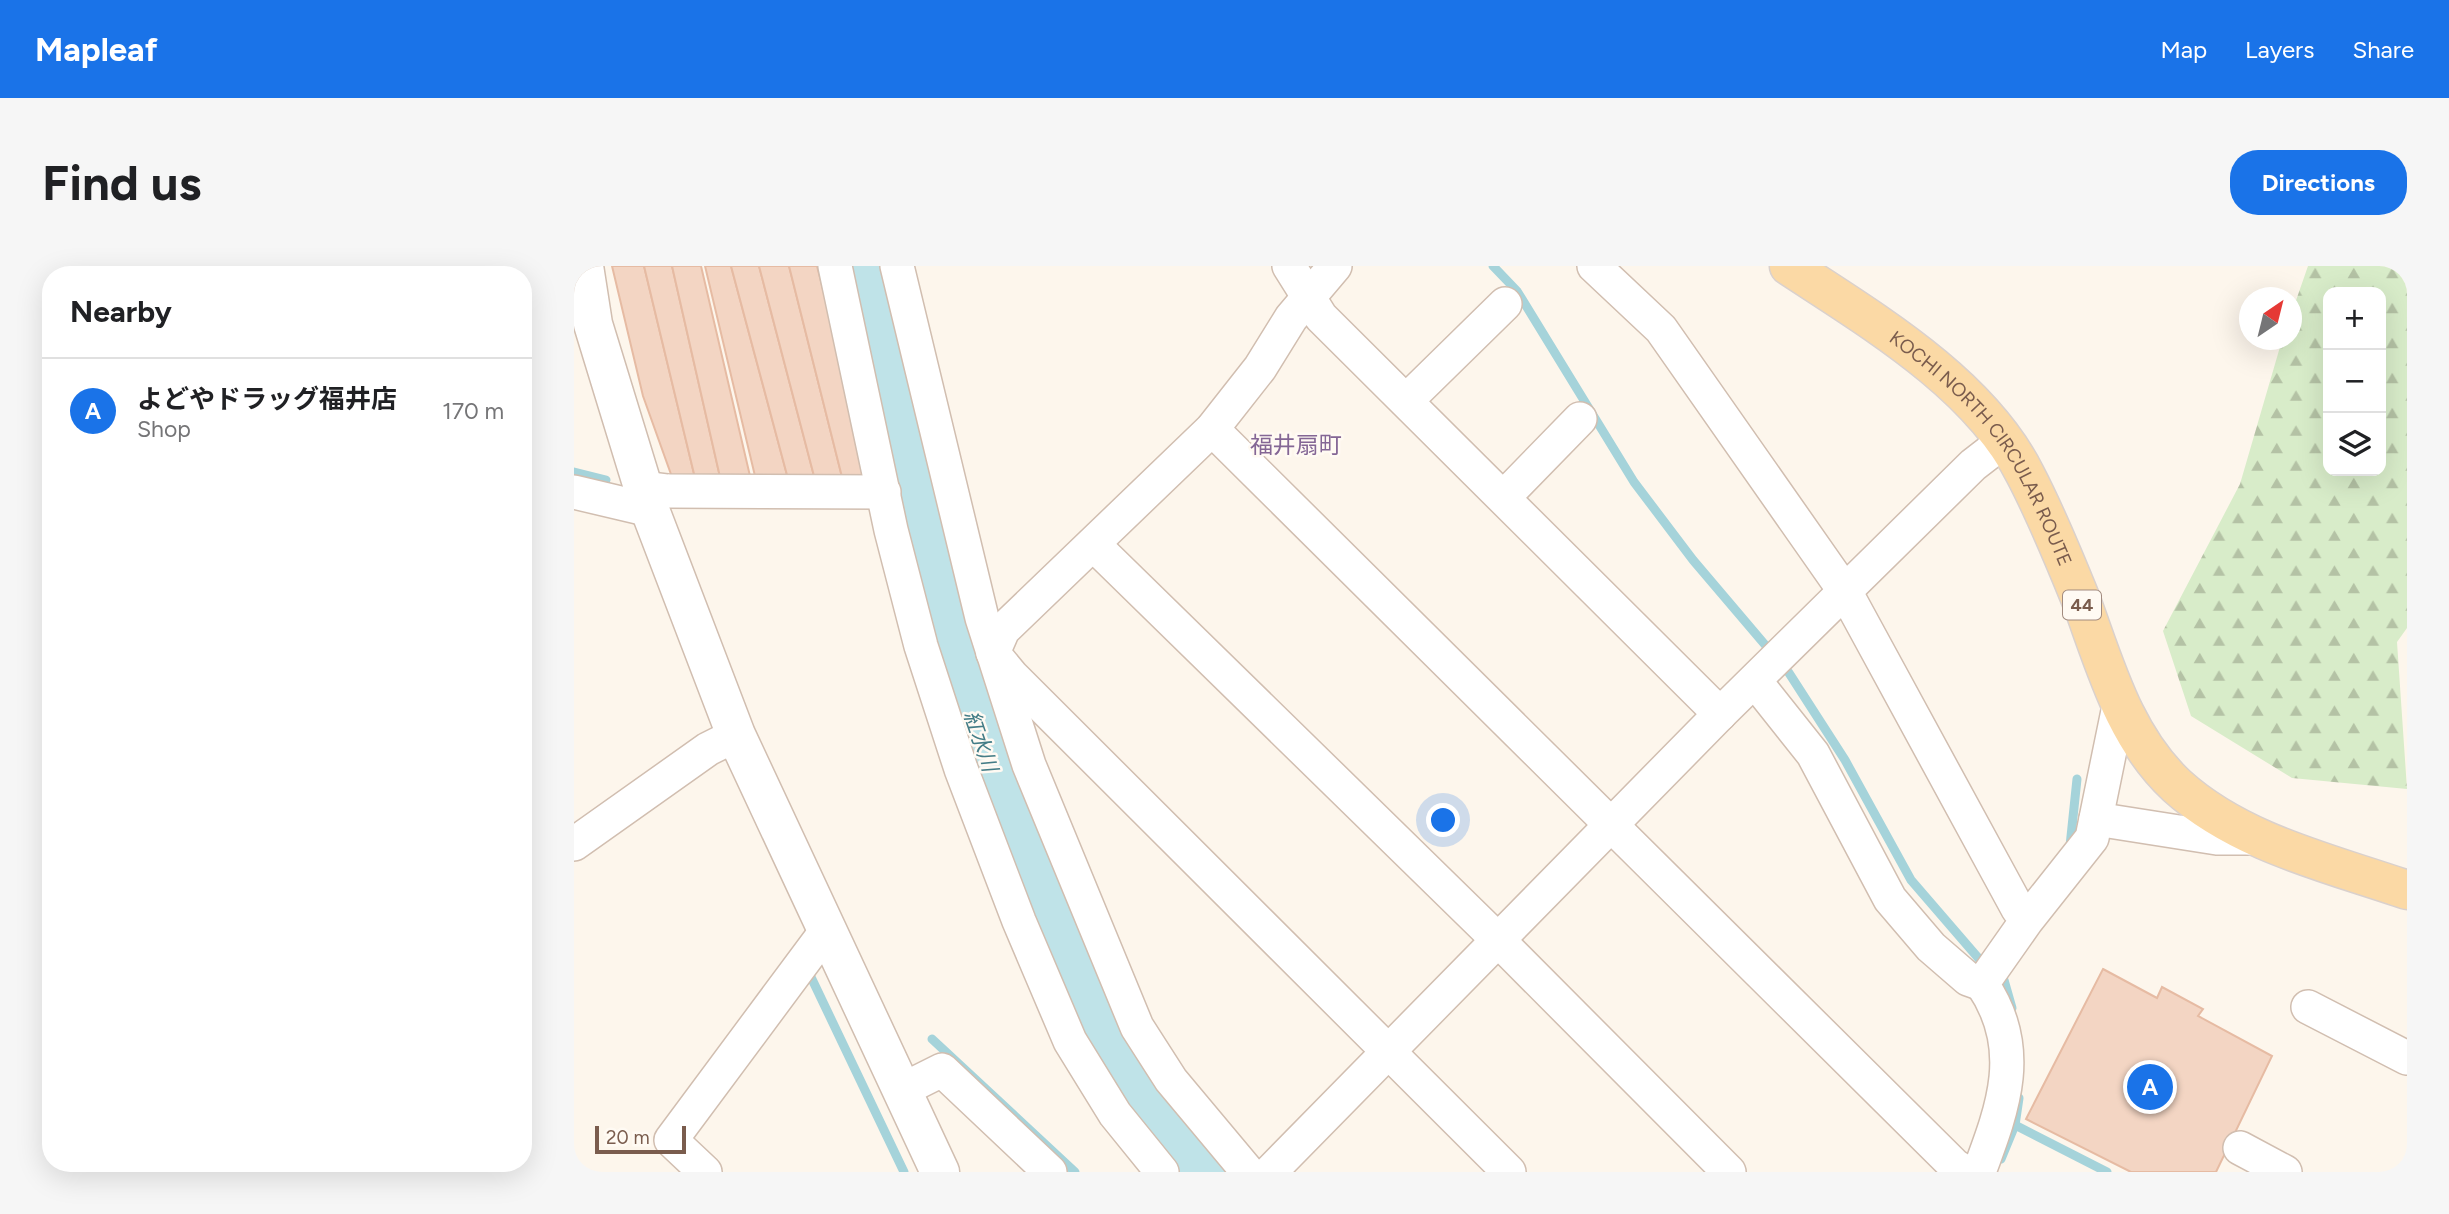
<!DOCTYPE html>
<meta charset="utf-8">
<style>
:root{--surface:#fff;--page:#f6f6f6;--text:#202124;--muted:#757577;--line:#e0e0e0;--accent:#1a73e8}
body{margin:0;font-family:Figtree,"Noto Sans JP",sans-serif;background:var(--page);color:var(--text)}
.controls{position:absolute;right:21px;top:21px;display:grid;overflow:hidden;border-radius:14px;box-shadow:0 7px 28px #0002}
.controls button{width:63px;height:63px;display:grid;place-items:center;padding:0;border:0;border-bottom:2px solid var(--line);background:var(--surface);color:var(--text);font:35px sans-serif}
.compass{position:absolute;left:1665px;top:21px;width:63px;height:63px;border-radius:50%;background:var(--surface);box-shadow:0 7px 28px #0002;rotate:35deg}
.scale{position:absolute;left:21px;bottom:18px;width:91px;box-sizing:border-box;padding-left:7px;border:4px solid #7a5c4d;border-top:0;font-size:19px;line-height:24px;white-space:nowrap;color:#7a5c4d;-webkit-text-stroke:5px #fffaf3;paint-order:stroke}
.you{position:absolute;left:870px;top:555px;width:24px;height:24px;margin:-18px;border:5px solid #fff;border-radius:50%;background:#1a73e8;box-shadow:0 0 0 10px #1a73e833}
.badge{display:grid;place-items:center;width:46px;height:46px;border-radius:50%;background:var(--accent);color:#fff;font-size:23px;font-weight:700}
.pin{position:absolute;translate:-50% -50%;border:4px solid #fff;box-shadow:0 2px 7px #0006}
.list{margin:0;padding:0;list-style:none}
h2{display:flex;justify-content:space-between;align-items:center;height:91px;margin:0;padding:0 28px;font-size:30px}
h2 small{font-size:23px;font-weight:400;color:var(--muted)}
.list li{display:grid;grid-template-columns:46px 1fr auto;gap:21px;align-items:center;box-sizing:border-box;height:105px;padding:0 28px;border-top:2px solid var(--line)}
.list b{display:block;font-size:26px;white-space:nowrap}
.list p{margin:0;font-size:23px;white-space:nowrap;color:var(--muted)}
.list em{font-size:23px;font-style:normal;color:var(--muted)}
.icon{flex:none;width:38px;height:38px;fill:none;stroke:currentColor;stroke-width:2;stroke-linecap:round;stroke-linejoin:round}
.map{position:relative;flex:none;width:1833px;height:906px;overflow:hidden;border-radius:28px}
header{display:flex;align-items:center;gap:42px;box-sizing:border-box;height:98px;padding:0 35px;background:var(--accent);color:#fff}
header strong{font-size:33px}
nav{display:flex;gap:38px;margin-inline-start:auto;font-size:24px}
.intro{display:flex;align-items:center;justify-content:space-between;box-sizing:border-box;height:168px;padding:0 42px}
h1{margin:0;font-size:49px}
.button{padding:18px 32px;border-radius:28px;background:var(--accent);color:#fff;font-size:24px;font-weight:700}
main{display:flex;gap:42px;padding:0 42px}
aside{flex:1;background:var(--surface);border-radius:28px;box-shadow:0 7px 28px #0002}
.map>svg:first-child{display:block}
</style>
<header>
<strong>Mapleaf</strong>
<nav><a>Map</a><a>Layers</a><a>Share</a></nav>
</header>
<div class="intro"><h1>Find us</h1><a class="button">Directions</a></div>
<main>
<aside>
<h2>Nearby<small></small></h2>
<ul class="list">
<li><span class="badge">A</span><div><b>よどやドラッグ福井店</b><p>Shop</p></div><em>170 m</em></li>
</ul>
</aside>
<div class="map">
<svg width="1833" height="906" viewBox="0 0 1833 906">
<defs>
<pattern id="forest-firs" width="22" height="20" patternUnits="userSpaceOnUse" patternTransform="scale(1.75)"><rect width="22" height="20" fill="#d8ecc9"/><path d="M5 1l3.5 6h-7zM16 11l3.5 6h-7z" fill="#b4c2a5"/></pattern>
</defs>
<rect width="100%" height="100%" fill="#fdf6ec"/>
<path fill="url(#forest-firs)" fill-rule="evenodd" d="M1734 0H1833V362L1823 376 1833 523 1718 512 1617 450 1589 365 1666 218 1708 74H1717L1718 46ZM1754 26H1807V205H1754Z"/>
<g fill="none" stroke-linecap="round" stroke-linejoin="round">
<g stroke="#a5d3da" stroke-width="9">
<path d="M919 0 943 25 1060 216 1119 294 1215 407 1271 494 1337 614 1406 694"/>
<path d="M0 206 32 214"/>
<path d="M1496 580 1503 513"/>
<path d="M236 709 330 906"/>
<path d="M1430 714 1438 742"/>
<path d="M358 773 501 906"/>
<path d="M1445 832 1441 859 1533 906"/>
<path d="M1427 893 1441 859"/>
</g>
<path stroke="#bfe3e8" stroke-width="54" d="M290 0 365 346 413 496 519 755 562 836 628 906"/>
</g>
<g fill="#f3d5c3" stroke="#e6bba3" stroke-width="2">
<path d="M38 0H70L121 212 98 211 69 130Z"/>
<path d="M70 0H98L146 211 121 212Z"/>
<path d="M98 0H127L176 210 146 211Z"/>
<path d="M131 0H157L213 209 181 210Z"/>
<path d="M157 0H185L240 210 213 209Z"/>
<path d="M185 0H215L268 211 240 210Z"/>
<path d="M215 0H243L297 211H268Z"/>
<path d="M1529 703 1583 732 1588 721 1629 743 1624 750 1698 790 1642 906H1557L1452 853Z"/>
</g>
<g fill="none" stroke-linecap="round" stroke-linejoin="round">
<g stroke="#d1beb0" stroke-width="36">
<g id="minor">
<path d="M261 0 317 264 347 380 387 503 445 655 496 775 541 848 588 906"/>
<path d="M323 0 408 352 455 499 563 761 597 814 674 906"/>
<path d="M715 0 747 51 1146 448"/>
<path d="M761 0 717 52 686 102 638 163 429 364 419 387 438 410 935 906"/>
<path d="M1020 0 1087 63 1272 327 1444 643"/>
<path d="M832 135 931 38"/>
<path d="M638 163 1381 900 1391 906"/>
<path d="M70 222 94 225 310 226"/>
<path d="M0 226 76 244"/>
<path d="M930 231 1006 153"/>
<path d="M519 278 925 675 1155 906"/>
<path d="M1181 415 1239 488 1316 633 1357 681 1394 713 1408 718"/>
<path d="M1522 553 1643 572H1685"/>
<path d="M0 578 134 483 162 469"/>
<path d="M1734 741 1833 792"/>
<path d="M328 824 368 804 476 906"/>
<path d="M1666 882 1711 906"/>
<path d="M131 906 97 874 253 664"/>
<path d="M696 906 1146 448 1399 199 1430 175"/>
<path d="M1405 906C1429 842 1452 782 1408 718L1453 654 1518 572 1545 440"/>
</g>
</g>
<g stroke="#d1beb0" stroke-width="41">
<path id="tertiary" d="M10 0 19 58 76 244 162 469 366 906"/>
</g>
<g stroke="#dad1cd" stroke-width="41">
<g id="primary">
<path id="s1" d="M1215 0C1297 54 1405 117 1451 208 1472 248 1490 292 1507 334 1531 399 1550 471 1603 520 1666 577 1755 597 1833 624"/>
</g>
</g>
<use href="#minor" stroke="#fff" stroke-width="33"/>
<use href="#tertiary" stroke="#fff" stroke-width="38"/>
<use href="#primary" stroke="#fbd9a5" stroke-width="38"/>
</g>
<g text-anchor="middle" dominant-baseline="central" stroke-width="5" stroke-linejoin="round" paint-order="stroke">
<rect fill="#fffaf3" stroke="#a28b7f" stroke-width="2" x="1489" y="324.5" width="38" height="29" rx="5"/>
<g font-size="18" font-weight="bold" fill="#7a5c4d">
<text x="1508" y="339">44</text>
</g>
<g font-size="19" fill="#7a5c4d" stroke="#fffaf3">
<text stroke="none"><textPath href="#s1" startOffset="271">KOCHI NORTH CIRCULAR ROUTE</textPath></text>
</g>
<g font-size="21" font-style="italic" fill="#437c86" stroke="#fffaf3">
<text transform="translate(407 475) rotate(71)">紅水川</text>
</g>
<g font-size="23" fill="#846695" stroke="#fffaf3">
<text x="722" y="179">福井扇町</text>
</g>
</g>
</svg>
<div class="controls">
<button>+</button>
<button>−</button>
<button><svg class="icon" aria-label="layers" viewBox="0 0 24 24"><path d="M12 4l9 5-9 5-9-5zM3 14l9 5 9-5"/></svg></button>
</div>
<svg class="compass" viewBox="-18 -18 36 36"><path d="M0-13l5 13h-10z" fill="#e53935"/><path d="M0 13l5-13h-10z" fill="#757577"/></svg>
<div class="scale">20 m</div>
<div class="you"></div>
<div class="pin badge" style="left:1576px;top:821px">A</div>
</div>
</main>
